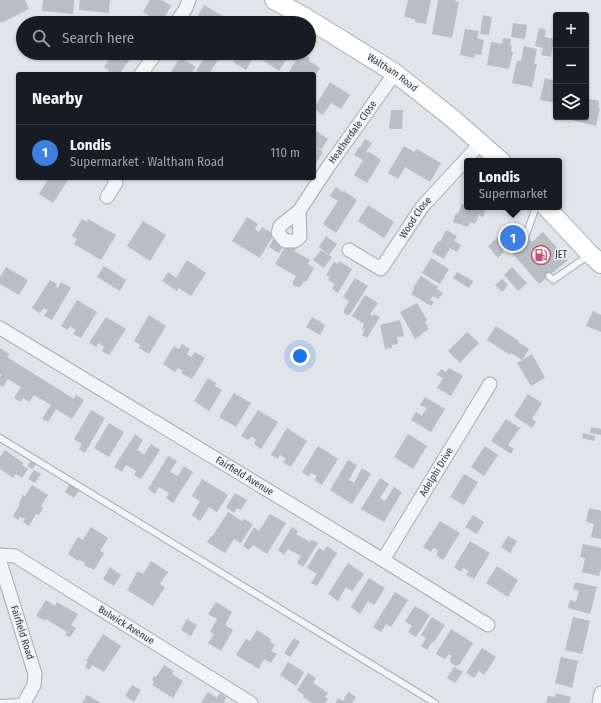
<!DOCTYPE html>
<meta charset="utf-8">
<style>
:root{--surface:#171b24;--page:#20242c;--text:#f1f3f6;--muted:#9ea1a6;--line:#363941;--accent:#d93025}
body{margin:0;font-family:"Fira Sans Condensed",sans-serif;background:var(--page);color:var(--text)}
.controls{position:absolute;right:12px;top:12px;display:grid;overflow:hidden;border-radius:4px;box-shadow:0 1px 3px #0004}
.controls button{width:36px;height:36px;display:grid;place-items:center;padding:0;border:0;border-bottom:1px solid var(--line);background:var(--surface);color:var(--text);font:20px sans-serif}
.you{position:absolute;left:300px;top:356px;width:14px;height:14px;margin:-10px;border:3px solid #fff;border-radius:50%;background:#1a73e8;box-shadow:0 0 0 6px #1a73e833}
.badge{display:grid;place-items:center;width:26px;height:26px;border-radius:50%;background:var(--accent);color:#fff;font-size:13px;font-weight:700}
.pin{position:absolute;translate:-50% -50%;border:2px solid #fff;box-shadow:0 1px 4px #0006}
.popup{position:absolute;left:464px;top:158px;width:98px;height:52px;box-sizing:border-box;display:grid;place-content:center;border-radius:4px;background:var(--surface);filter:drop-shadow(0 1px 3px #0005);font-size:13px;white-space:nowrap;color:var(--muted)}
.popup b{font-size:15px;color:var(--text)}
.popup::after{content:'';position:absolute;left:50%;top:100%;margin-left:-8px;border:8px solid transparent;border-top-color:var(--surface)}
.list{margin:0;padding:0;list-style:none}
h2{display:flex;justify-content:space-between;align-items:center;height:52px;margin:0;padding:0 16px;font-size:17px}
h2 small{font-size:13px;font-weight:400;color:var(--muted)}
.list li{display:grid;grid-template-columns:26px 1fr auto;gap:12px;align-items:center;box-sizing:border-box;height:56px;padding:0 16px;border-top:1px solid var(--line)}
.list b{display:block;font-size:15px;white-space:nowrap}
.list p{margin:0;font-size:13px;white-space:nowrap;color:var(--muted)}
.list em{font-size:13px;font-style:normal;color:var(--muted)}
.icon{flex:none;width:22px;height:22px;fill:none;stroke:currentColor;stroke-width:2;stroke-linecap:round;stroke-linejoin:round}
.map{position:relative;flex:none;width:601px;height:703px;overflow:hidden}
.search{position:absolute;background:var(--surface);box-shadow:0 1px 3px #0004;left:16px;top:16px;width:300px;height:44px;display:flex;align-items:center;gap:10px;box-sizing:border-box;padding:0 14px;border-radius:22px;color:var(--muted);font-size:15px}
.panel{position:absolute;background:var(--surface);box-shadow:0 1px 3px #0004;left:16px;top:72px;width:300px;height:108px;border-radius:4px}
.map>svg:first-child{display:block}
</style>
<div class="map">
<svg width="601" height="703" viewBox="0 0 601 703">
<rect width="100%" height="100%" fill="#e1e4e8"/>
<g fill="#b9bec5">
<path d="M0 0H25L29 9 1 23 0 21Z"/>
<path d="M43 0H74L73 14 42 11Z"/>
<path d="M80 0H110L109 13 79 10Z"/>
<path d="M150 0H162L171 6 161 23 143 12Z"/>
<path d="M408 0H431L426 24 415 22V19L404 17Z"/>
<path d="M438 0H456L455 2H459L452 38 432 34Z"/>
<path d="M204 5 233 22 232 23H194Z"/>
<path d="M483 15 492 17 489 35 480 34Z"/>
<path d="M513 23 527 25 525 39 511 37Z"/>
<path d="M539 28 546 30 545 37 554 39 551 57 541 55 543 48 535 46Z"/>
<path d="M465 29 479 31 477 38 484 40 481 55 475 54 474 58 460 55Z"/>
<path d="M503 38 511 39 510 45 512 46 511 51 513 52 509 69 487 65 491 42 502 44Z"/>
<path d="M524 46 537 49 534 64H537L532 87 512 83 517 61H521Z"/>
<path d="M114 53H133L134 54 119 74H113L104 67Z"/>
<path d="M207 53H217L221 55 209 74H201L196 71Z"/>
<path d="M238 53H281L288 57 279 71 255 55 246 70 233 62Z"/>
<path d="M301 53 310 58 309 61 320 68 314 77V74H294L289 71Z"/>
<path d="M180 57 196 67 191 74H170Z"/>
<path d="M545 78 556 81V103L540 100Z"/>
<path d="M330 82 350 95 341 109 331 103 323 115 314 109V108Z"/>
<path d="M586 98 599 101 598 108H600L596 126 568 119 569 117H586Z"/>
<path d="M391 110H403L402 129H389Z"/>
<path d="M316 131 328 139 321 150 314 145V135Z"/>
<path d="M365 139 372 143 366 152 368 153V151L381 160 367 183 354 175 363 160 354 155 359 147 360 148Z"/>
<path d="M314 146 323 152 314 167Z"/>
<path d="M404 146 414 152 417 149 441 163 430 182 405 167 398 179 388 173Z"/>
<path d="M49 178H65L68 180 53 203 39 194Z"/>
<path d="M336 187 343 192 344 191 357 200 336 233 323 224 338 201 330 196Z"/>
<path d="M462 204 467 205V207H486L483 217 479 215 475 224 470 222 468 227 453 222 456 213 458 214Z"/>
<path d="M368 205 394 222 384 238 358 221Z"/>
<path d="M247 217 258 224 255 229 259 232 262 227 274 234 260 258 232 241Z"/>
<path d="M82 219 87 222 88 219 116 235 101 260 74 244 77 239 72 236Z"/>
<path d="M143 221 166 235 150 261 127 246Z"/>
<path d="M515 222 532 242 543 232 568 260 539 284 507 247 502 251 504 252 498 258 488 246Z"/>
<path d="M446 230 457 236 454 241 461 245 457 252 450 248 444 259 432 252 438 241 440 242Z"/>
<path d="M275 236 286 243 279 253 269 247Z"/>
<path d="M326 236 337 244 329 255 319 247Z"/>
<path d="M287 244 296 249 294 251 310 260 308 264 314 268 306 282 304 281 301 286 297 287 293 285V282L296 276 275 264Z"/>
<path d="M321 250 332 257 324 268 313 260Z"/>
<path d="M431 258 449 269 440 284 422 273Z"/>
<path d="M187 260 206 273 191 296 179 288 177 291 162 281 168 272 176 278Z"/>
<path d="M339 261 352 269 338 293 332 289 335 284 328 280 330 277 326 275 334 262 338 264Z"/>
<path d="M104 266 126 280 120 291 97 277Z"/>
<path d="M6 267 28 280 19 295 0 284V277Z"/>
<path d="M512 267 527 283 518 291 504 275Z"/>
<path d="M457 272 473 281 469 288 453 278Z"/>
<path d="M421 276 438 287 437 289 443 293 438 299 433 296 430 300 434 302 431 306 411 294 414 289 413 288Z"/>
<path d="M355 278 368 286 350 314 347 315 344 313V310L349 301 343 297Z"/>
<path d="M502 279 508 285 502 292 495 285Z"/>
<path d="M50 280 57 284 56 287 58 288 61 282 71 288 52 320 44 316 48 310 45 309 44 308 40 313 32 308Z"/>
<path d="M365 295 378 303 370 314 373 316 374 314 380 317 367 338 362 335 365 329 364 328 363 330 362 329 364 324 352 316Z"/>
<path d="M77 300 97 312 81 338 73 334 76 330 70 326 68 330 61 326Z"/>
<path d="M417 303 427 320 425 322 429 329 421 334V335L415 339 400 312Z"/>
<path d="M593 311 601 315V332L586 326Z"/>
<path d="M149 315 166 326 149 354 139 348 140 345 134 341Z"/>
<path d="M106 317 126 329 109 355 102 351 104 347 99 343 96 347 89 343Z"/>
<path d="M312 317 325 325 320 335 306 327Z"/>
<path d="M400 320 404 336 397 337 398 344 392 345V348L385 349 380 325Z"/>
<path d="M496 326 519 341 518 342 529 349 522 360 511 353 510 355 487 340Z"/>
<path d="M467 332 479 343 460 363 448 351Z"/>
<path d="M182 344 190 349 187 354 191 357 195 352 205 358 192 379 181 373 183 371 178 368 175 372 163 364 174 346 179 349Z"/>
<path d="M0 348 9 354 7 357 74 399 76 395 84 400 72 419 56 409 48 422 42 419 51 405 34 395 29 402 23 398 21 402 14 398 21 387 8 379 3 387 0 386V377L1 375 0 374Z"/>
<path d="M532 354 545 378 531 386 517 363Z"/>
<path d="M449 368 463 376 451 396 437 388 443 378 437 375 441 369 446 372Z"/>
<path d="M208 378 216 383 215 386 222 390 209 411 194 401Z"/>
<path d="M234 393 251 403 236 427 219 417Z"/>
<path d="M528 394 542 403 532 419 536 422 532 428 514 416Z"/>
<path d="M425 397 445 409 431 432 411 420 416 412 422 416 424 412 427 408 420 405Z"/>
<path d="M91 410 105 418 85 453 79 449 82 444 74 439Z"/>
<path d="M258 410 278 422 261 449 254 444 256 440 254 438 251 437 248 440 241 436Z"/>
<path d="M506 419 520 428 508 445 514 449 511 454 491 441Z"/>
<path d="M109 423 124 432 109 457 94 448Z"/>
<path d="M591 427 601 429V435L590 433Z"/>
<path d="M287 428 307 441 291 467 283 462 286 459 280 455 278 459 271 455Z"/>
<path d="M583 433 595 436 594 441 582 438Z"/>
<path d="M135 434 143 440 137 450 141 452 144 455 151 444 160 450 141 479 134 475 136 471 126 465 122 472 114 467Z"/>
<path d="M408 434 427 446 413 469 394 457Z"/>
<path d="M318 446 338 459 322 485 314 480 317 476 311 473 309 477 302 472Z"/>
<path d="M485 446 498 455 484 476 471 467Z"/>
<path d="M5 450 23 463 22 465 28 469 22 478 16 474 13 478 0 469V457Z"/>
<path d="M168 456 177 461 170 472 178 476 184 466 193 472 173 503 166 498 169 493 159 487 155 494 148 489Z"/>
<path d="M348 460 357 465 349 480 351 481 354 483 362 468 371 474 352 504 330 490Z"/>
<path d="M31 461 36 464 33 469 27 466Z"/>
<path d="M34 470 41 474 35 483 28 479Z"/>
<path d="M464 474 478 482 464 505 450 497Z"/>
<path d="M380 478 389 484 380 498 385 501 394 487 402 492 384 522 361 509Z"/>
<path d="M202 479 228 495 217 512 209 507 200 521 192 515 200 501 192 496Z"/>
<path d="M70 483 80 489 74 498 65 492Z"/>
<path d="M32 485 48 495 41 506 43 508 39 515 36 514 29 526 23 522 25 519 23 518 20 517 18 520 13 516 20 504 19 503 23 495 25 496Z"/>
<path d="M235 493 247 500 241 510 237 508 234 513 226 507Z"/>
<path d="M589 508 601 511V539L591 537 594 524 586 522Z"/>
<path d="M228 512 242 521 244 519 253 524 241 543 234 539 225 553 207 542 211 536 212 537Z"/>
<path d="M270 514 286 523 267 554 253 545 249 550 243 546 254 527 259 531Z"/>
<path d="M473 515 484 522 477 534 465 527Z"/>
<path d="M440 521 460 533 443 560 436 555 438 551 436 549 433 548 431 552 423 547Z"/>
<path d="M91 527 108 538 100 551 104 553 94 570 84 565 85 563 79 559 78 561 68 554 78 537 83 540Z"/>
<path d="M292 527 298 531 296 534 310 542 311 540 318 543 303 567 297 563 301 556 288 549 284 555 278 550Z"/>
<path d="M508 536 517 541 510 553 501 547Z"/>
<path d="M470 541 490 553 474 579 466 575 469 571 463 568 461 572 454 567Z"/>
<path d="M583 544 601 548V569L599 576 582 572 585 558 580 557Z"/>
<path d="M327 546 337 553 317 586 311 583 317 574 307 568 319 548 324 551Z"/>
<path d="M151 561 168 572 160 584 165 587 153 606 127 590 138 571 143 574Z"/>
<path d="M348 563 364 574 352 591 346 587 338 601 328 594Z"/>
<path d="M497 566 518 580 508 597 486 583Z"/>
<path d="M110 567 121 575 114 586 103 579Z"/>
<path d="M369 578 385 588 374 605 368 601 360 614 351 607Z"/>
<path d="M575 582 597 587 590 614 568 608 570 600 576 602 579 591 573 589Z"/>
<path d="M395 592 408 600 391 627 386 624 381 632 373 627Z"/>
<path d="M46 600 55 606 57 602 78 614 71 625 76 628 70 637 65 635 67 632 46 619 45 621 36 616Z"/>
<path d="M216 602 232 612 225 625 233 630 221 651 208 643 214 634 210 632 217 619 208 614Z"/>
<path d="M415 606 430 615 416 637 408 632 412 626 405 621Z"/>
<path d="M432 617 445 625 434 642H432L427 650 421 646 426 638 421 635Z"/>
<path d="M573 617 590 621 582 654 565 650Z"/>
<path d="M187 619 197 625 191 636 181 630Z"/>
<path d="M451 629 473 643 460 664 455 666 451 663 450 658 452 656 449 654 445 659 436 654Z"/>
<path d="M257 630 271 639 270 642 275 645 271 651 277 654 271 663 264 659 259 669 236 655 246 639 250 641Z"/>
<path d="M103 634 121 646 104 672 92 665 89 670 85 667 88 662 86 661Z"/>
<path d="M294 638 300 642 290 657 284 653Z"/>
<path d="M482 648 496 657 484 675 479 671 474 678 466 673Z"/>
<path d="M561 657 578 661 572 688 555 683Z"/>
<path d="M288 662 304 672 296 686 280 675Z"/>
<path d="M164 665 174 671 172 674 183 681 173 698 152 685 154 682 152 680 154 676 156 677Z"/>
<path d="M454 667 463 672 455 683 447 678Z"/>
<path d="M308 673 316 678 313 683 328 693 325 697 328 699 325 703H312L303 697 304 695 297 690Z"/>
<path d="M132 685 141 690 134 702 125 696Z"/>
<path d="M208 692 217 698 220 693 226 697 224 702 226 703H201Z"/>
<path d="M348 692 356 697 352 703H335L338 698 343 701Z"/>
<path d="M556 693 571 697 569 703H546L548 696 555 697Z"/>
<path d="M87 695 101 703H82Z"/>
</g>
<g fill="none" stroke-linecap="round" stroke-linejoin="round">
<g stroke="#a7abb2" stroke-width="8">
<g id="service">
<path d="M526 235 536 207"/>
<path d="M549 276 553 280 589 255"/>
<path d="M0 438 435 703"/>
<path d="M0 703 24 702"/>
</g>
</g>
<g stroke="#a7abb2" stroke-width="15">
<g id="minor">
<path d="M176 23 186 8 189 0"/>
<path d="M141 74 156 53"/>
<path d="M107 197 116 183 114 178"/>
<path id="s1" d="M299 211 280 226 278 233 285 241H295L300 237 299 211 328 167 395 73"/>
<path id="s2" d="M349 250 381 269 422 207 481 143"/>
<path id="s3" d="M0 328 383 560 488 625"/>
<path id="s4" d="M0 555 15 556 251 703"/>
<path id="s5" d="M383 560 490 384"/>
<path id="s6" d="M0 562 35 674 34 685 24 703"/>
<path d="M599 703 601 693"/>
</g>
</g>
<g stroke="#a7abb2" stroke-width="20">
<g id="secondary">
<path id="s7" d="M274 0 305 17 395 73 452 118 501 161"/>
<path d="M546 207 590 254 601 264"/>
</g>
</g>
<use href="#service" stroke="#f3f5f7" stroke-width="6"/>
<use href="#minor" stroke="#f3f5f7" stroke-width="13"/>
<use href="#secondary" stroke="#fff" stroke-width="18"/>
</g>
<defs>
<g id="fuel-ring" transform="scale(1)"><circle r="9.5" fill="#f0f3f6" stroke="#c05369" stroke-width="1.5"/><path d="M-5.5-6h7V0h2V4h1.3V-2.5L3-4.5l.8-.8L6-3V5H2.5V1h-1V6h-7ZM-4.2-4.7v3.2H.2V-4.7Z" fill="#c05369"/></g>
</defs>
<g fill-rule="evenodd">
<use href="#fuel-ring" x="541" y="255"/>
</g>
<g text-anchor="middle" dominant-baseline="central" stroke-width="3" stroke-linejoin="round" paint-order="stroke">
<g font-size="10" fill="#2b333e" stroke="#f0f3f6">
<text stroke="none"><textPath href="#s7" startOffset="139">Waltham Road</textPath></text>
<text stroke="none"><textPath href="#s1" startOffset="180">Heatherdale Close</textPath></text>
<text stroke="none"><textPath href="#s2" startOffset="99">Wood Close</textPath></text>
<text stroke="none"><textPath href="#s5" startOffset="103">Adelphi Drive</textPath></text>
<text stroke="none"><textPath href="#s3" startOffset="286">Fairfield Avenue</textPath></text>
<text stroke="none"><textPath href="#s4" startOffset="146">Bulwick Avenue</textPath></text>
<text stroke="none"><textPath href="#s6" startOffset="74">Fairfield Road</textPath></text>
</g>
<g font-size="10" fill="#2b333e" stroke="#f0f3f6" text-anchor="start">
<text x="555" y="255">JET</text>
</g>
</g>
</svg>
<div class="controls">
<button>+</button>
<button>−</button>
<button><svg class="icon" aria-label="layers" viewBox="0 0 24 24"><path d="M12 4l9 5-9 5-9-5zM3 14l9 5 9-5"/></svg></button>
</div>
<div class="you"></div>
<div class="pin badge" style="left:513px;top:238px;background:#3f7fe0">1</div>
<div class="popup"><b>Londis</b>Supermarket</div>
<div class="search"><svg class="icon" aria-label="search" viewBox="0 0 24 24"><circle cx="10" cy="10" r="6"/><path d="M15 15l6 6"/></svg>Search here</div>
<section class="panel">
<h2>Nearby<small></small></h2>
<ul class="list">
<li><span class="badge" style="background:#3f7fe0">1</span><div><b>Londis</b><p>Supermarket · Waltham Road</p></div><em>110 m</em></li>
</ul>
</section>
</div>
